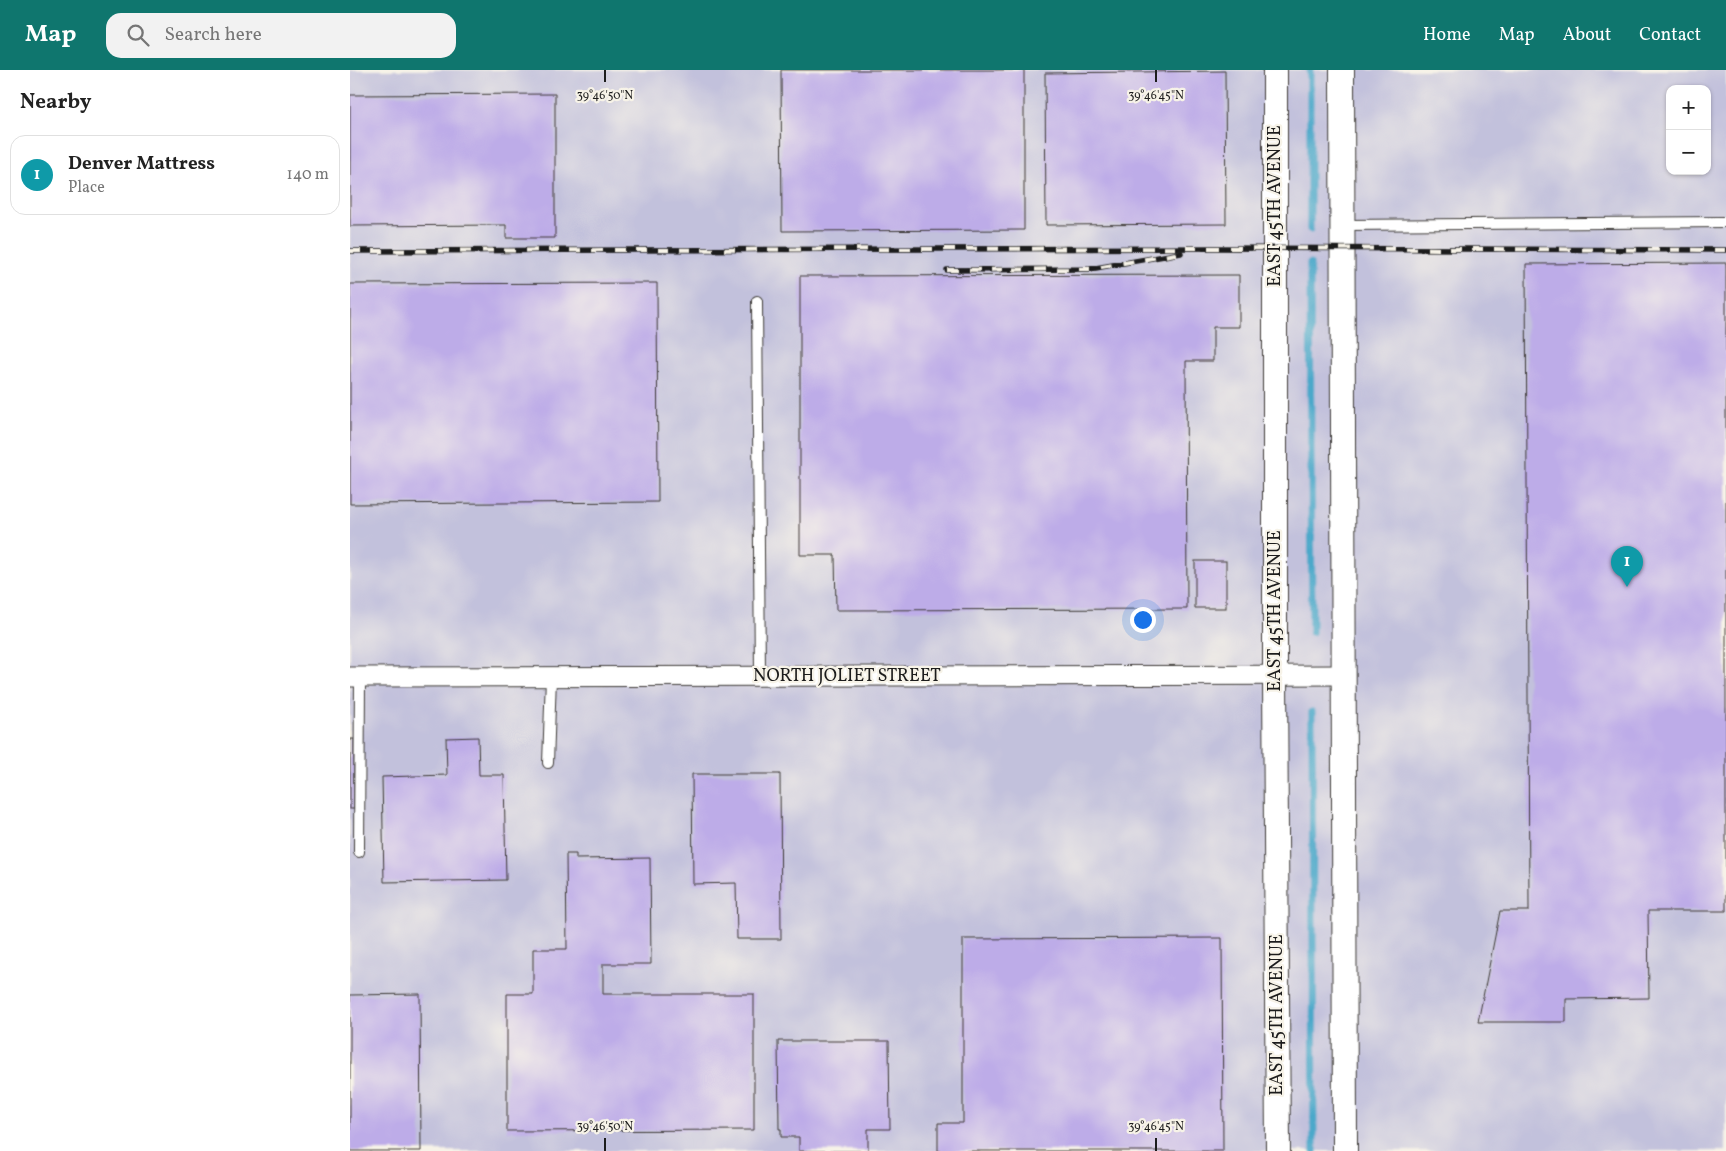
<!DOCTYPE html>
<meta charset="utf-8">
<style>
:root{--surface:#fff;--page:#f2f2f2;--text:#222;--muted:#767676;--line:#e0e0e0;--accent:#0f766e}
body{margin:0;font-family:Vollkorn,serif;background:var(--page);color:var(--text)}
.controls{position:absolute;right:15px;top:15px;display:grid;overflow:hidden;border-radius:10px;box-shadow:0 1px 4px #0004}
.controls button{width:45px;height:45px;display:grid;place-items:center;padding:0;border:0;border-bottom:1px solid var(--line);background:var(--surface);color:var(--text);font:25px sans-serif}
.you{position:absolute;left:792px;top:549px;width:18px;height:18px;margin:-12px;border:4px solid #fff;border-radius:50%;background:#1a73e8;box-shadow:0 0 0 8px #1a73e833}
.badge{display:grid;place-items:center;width:32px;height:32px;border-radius:50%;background:var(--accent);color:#fff;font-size:16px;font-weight:700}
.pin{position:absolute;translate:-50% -41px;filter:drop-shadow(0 1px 2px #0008)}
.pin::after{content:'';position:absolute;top:26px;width:18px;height:15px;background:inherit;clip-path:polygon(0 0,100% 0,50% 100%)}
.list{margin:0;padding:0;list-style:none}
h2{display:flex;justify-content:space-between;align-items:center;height:65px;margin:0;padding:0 20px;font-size:21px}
h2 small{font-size:16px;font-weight:400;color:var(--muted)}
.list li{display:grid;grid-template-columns:32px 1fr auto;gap:15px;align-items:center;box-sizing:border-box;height:80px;margin:0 10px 10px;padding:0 10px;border:1px solid var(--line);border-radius:15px}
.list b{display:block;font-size:19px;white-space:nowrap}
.list p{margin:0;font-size:16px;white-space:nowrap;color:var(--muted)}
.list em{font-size:16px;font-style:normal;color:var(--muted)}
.icon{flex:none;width:28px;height:28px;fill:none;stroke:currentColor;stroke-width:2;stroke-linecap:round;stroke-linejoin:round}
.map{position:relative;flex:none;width:1376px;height:1081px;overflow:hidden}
header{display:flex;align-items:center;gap:30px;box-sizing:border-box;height:70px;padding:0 25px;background:var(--accent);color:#fff}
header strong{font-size:24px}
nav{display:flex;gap:28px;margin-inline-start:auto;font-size:18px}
.search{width:350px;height:45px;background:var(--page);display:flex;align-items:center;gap:12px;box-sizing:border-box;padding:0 18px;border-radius:15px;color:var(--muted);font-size:19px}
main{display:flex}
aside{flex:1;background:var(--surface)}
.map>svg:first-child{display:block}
</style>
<header>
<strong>Map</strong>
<div class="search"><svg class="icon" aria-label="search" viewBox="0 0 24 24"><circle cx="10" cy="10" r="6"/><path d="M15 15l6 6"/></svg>Search here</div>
<nav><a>Home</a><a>Map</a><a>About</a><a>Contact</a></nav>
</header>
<main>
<aside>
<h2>Nearby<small></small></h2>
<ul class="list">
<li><span class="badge" style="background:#0f9aa8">1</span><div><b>Denver Mattress</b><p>Place</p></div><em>140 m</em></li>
</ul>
</aside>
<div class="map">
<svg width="1376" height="1081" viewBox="0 0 1376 1081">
<rect width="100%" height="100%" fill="#f7f3e8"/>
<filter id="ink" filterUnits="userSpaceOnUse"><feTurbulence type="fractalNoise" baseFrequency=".02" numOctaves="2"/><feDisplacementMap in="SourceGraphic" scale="10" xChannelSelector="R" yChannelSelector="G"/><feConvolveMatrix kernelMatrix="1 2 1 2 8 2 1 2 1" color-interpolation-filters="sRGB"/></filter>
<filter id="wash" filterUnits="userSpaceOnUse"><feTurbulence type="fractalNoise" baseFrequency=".0096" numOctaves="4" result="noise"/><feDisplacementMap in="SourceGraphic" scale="20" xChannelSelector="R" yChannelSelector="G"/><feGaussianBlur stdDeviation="1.12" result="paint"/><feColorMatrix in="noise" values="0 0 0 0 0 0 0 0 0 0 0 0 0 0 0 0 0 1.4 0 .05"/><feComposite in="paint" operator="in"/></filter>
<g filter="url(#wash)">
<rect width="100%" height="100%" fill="#efe0c1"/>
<path fill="#c2c1dc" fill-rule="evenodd" d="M0 0H1376V1081H0ZM1320 19H1357V101H1320Z"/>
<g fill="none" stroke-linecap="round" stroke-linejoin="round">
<g stroke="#4ca8ca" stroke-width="7">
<path d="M960 0V159"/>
<path d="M960 194 962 562"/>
<path d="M962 642 964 1081"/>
</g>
</g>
<g id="blocks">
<g fill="#bdace8">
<path d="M431 0H674V160L432 161Z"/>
<path d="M875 1 876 154 696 155 695 3Z"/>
<path d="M205 24V168H156V155L0 156V25Z"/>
<path d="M1376 193V841H1298L1299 928 1216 929V952H1128L1150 841H1179L1176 194Z"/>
<path d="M889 205V257H863V291H836L837 539 486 540 485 485H450V206Z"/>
<path d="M307 213 308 432 0 434V214Z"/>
<rect x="845" y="491" width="31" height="47"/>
<path d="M128 667 129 705H154L156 810 34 812 32 707 97 705 96 668Z"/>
<rect x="0" y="669" width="4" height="70"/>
<path d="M342 704H430L431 869H387L386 813 343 814Z"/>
<path d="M216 784H226V789L300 788 301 894H253V924H404V1060L157 1061V924H183V879H217Z"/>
<path d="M872 868 873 1081H588V1053H613V869Z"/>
<path d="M70 924 71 1081H0V925Z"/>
<path d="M428 971H539L540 1059H518V1081H449V1067H431V1059H429Z"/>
</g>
</g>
</g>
<g filter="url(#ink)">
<use href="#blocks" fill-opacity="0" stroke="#3c3935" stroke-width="1"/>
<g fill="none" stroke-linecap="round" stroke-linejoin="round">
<g stroke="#3c3935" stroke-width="12">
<g id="service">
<path d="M992 155 1376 152"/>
<path d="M407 231 410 606"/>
<path d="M198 693 201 607"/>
<path d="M9 782 10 607"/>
</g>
</g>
<g stroke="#3c3935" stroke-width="21">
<path id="minor" d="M0 607 994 605"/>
</g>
<g stroke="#3c3935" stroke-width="26">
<g id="tertiary">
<path d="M925 0V605L928 1081"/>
<path d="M992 0 995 1081"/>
</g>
</g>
<use href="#service" stroke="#fff" stroke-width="10"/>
<use href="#minor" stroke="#fff" stroke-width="19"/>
<use href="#tertiary" stroke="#fff" stroke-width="24"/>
<g stroke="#1c1c1c" stroke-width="5.5">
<g id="rail">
<path d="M0 181 865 178 1376 180"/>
<path d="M597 200 740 199 831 183"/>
</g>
</g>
<use href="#rail" stroke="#f7f3e8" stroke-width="4" stroke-dasharray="11" stroke-linecap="butt"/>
</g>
</g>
<path fill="none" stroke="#1c1c1c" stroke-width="2" d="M255 0V12M806 0V12M255 1068V1081M806 1068V1081"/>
<g text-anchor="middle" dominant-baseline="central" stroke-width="4.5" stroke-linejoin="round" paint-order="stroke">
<g font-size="18" fill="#1c1c1c" stroke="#f7f3e8">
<text transform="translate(925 136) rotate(-90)">EAST 45TH AVENUE</text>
<text transform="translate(925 541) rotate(-90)">EAST 45TH AVENUE</text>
<text x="497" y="606">NORTH JOLIET STREET</text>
<text transform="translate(927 945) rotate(-90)">EAST 45TH AVENUE</text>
</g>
</g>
<g font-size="12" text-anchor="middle" fill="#1c1c1c" stroke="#f7f3e8" stroke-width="4.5" stroke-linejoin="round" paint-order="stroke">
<text x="255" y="29">39°46'50"N</text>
<text x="806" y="29">39°46'45"N</text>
<text x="255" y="1060">39°46'50"N</text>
<text x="806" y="1060">39°46'45"N</text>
</g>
</svg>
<div class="controls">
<button>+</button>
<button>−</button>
</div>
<div class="you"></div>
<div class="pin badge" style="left:1277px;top:517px;background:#0f9aa8">1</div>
</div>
</main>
